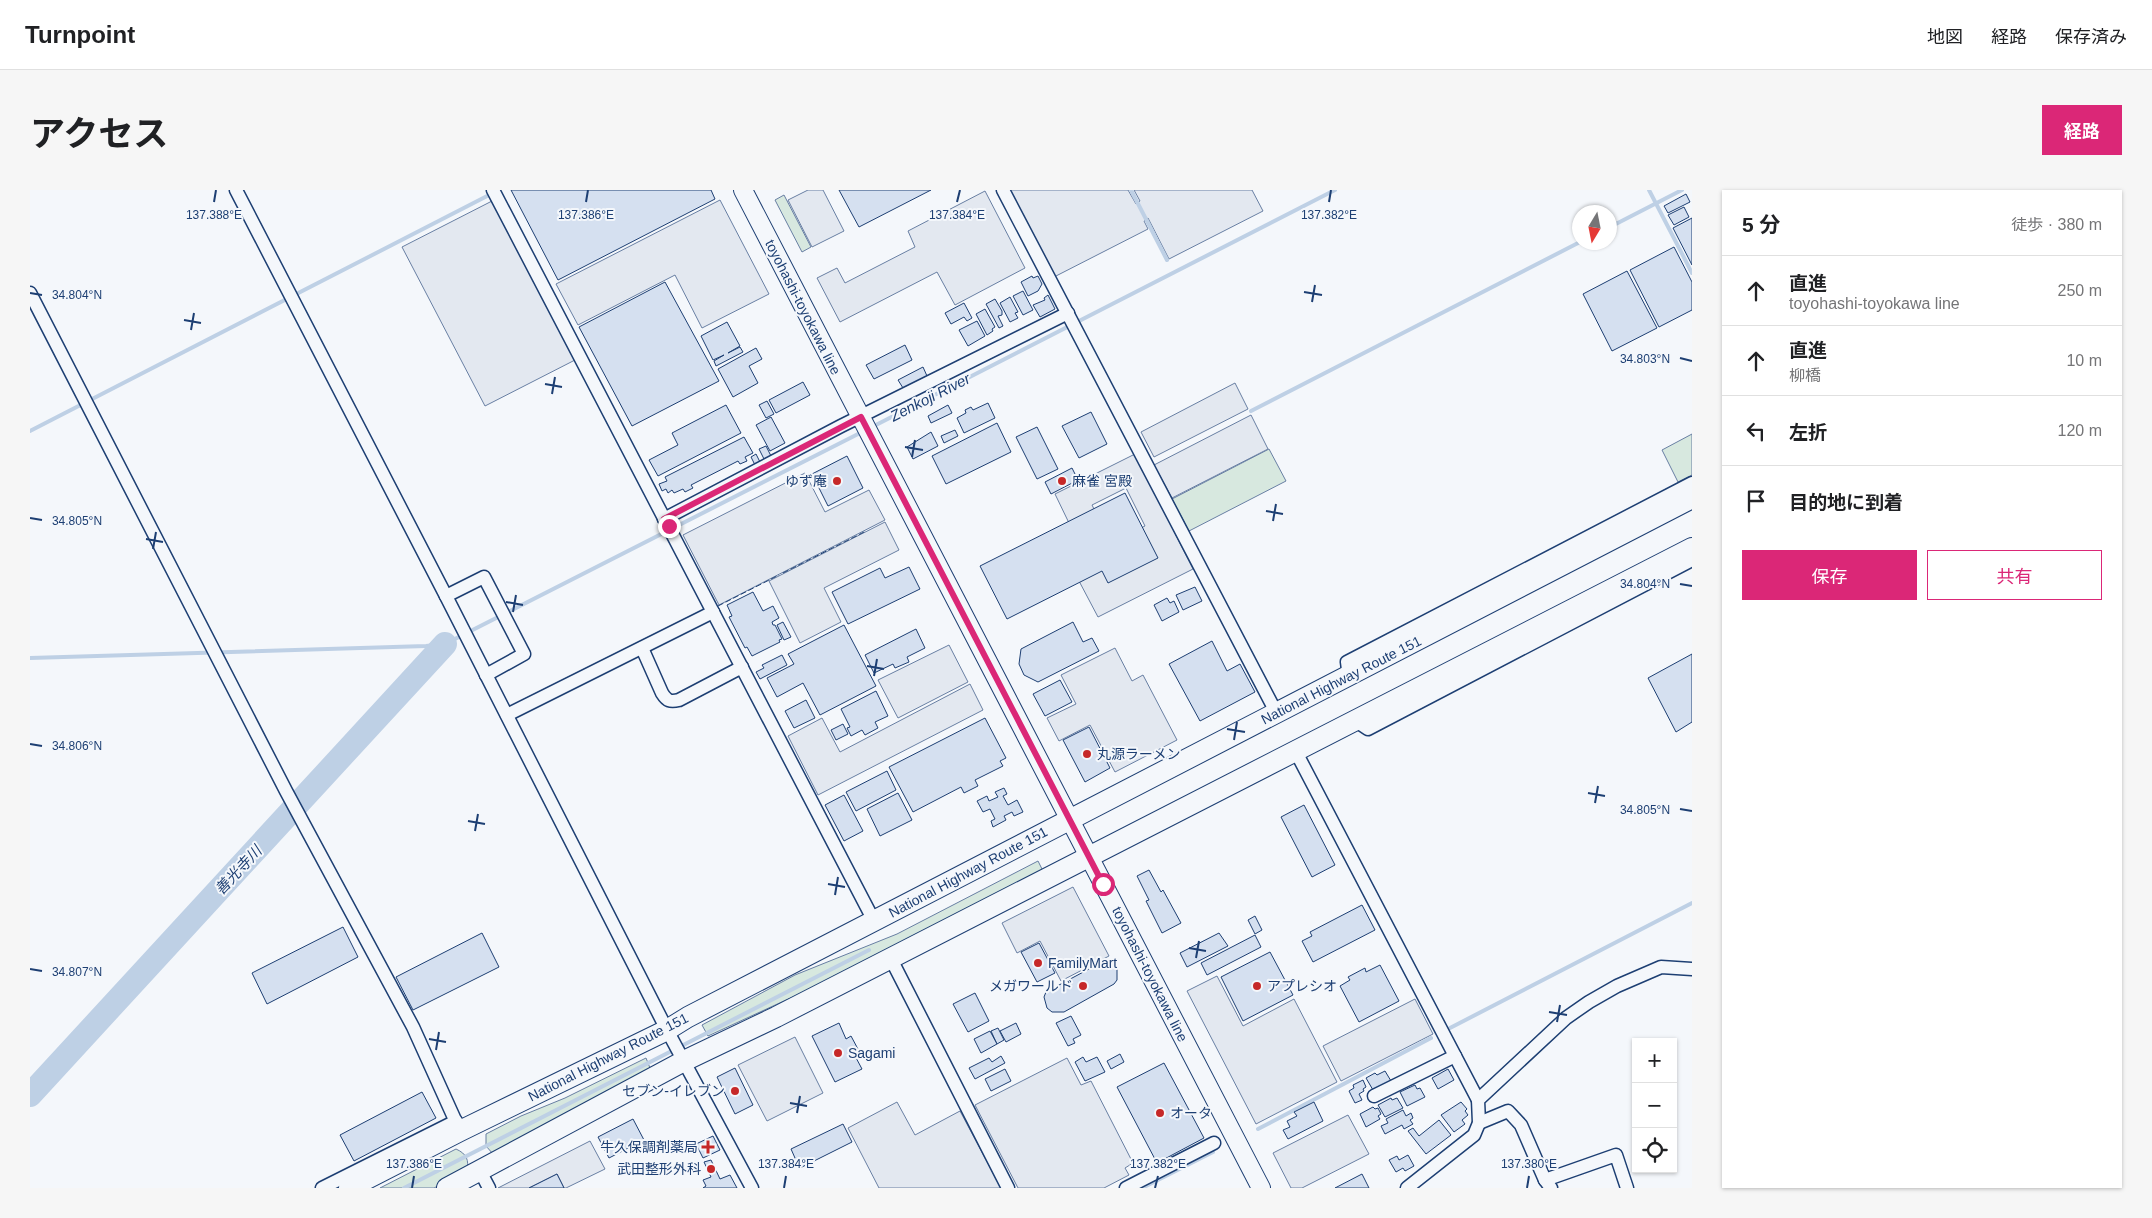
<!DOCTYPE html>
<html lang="ja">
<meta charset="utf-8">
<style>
:root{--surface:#fff;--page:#f6f6f6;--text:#202124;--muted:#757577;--line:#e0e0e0;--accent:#db2777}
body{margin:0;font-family:Arial,"Noto Sans JP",sans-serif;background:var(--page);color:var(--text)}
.controls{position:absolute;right:15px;bottom:15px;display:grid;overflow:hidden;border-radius:0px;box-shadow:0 1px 4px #0004}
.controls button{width:45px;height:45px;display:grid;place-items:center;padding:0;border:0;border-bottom:1px solid var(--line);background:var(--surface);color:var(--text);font:25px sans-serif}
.compass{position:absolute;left:1542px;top:15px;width:45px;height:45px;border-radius:50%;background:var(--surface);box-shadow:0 1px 4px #0004;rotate:190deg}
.stop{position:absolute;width:15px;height:15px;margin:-11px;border:4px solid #db2777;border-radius:50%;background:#fff}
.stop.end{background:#db2777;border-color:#fff;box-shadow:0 1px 5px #0008}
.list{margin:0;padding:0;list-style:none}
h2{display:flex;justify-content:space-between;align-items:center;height:65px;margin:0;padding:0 20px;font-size:21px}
h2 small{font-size:16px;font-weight:400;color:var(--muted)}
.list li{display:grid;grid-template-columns:32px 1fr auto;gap:15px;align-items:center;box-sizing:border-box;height:70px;padding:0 20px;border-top:1px solid var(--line)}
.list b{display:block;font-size:19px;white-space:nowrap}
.list p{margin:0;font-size:16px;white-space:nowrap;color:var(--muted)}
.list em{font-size:16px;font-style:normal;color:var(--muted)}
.actions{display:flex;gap:10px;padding:15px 20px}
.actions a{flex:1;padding:11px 0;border:1px solid var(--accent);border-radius:0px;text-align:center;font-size:18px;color:var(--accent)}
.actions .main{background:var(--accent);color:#fff}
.icon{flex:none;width:28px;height:28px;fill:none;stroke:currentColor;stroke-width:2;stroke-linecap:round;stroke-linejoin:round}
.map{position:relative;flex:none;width:1662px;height:998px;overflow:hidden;border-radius:0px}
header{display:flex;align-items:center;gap:30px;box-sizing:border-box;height:70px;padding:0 25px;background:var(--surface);border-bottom:1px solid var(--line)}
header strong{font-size:24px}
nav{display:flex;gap:28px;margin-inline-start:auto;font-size:18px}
.intro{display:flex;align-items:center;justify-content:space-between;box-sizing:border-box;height:120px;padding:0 30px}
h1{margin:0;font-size:35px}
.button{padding:12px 22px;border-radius:0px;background:var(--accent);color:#fff;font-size:18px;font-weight:700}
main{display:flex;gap:30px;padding:0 30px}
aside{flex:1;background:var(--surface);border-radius:0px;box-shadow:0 1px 4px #0004}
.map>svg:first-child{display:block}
</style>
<header>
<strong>Turnpoint</strong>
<nav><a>地図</a><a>経路</a><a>保存済み</a></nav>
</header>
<div class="intro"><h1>アクセス</h1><a class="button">経路</a></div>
<main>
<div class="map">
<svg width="1662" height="998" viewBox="0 0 1662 998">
<rect width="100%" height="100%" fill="#f4f7fb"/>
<g fill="#d7e8df" stroke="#687fa3">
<path d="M754 5 781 57 772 62 745 10Z"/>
<path d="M1662 244V285L1648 292 1632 260Z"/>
<path d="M1239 259 1256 291 1159 341 1142 309Z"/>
<path d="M1008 671 1014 683 827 782 756 810 678 846 672 835 765 785 867 744Z"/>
<path d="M616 868 622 883 463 964 456 956V944L491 926 535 908Z"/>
<path d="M426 959C437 964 439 970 437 981L404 998H350Z"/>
</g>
<g fill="#e3e8f0" stroke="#687fa3" fill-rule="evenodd">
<path d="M778 0H793L814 41 782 57 758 10Z"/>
<path d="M979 0H1098L1106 14 1110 11 1104 0H1222L1233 21 1139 69 1118 28 1114 31 1118 39 1024 87Z"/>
<path d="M955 1 995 78 925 115 907 82 810 132 787 88 807 78 815 93 885 57 878 41Z"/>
<path d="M690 10 739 104 672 138 645 85 548 135 526 94Z"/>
<path d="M462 11 545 170 455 216 372 57Z"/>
<path d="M1205 193 1218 219 1124 267 1111 242Z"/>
<path d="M1221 225 1238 259 1142 308 1124 275Z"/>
<path d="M1105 264 1163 379 1068 427 1049 391 1039 333 1025 304ZM1096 298 1115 336 1081 353 1062 315Z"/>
<path d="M775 283 795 322 839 300 855 330 689 415 653 345Z"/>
<path d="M855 332 869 360 794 398 811 432 770 453 739 391Z"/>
<path d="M919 455 938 492 868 528 848 490Z"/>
<path d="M1085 458 1102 491 1113 485 1147 550 1085 582 1060 535 1029 551 1017 528 1046 514 1031 485Z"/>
<path d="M940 494 953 520 788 605 758 546 792 528 810 562Z"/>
<path d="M1043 697 1079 766 1031 791 1010 751 987 763 972 733Z"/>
<path d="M1187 786 1213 836 1264 809 1307 892 1226 934 1157 801Z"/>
<path d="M1385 809 1403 844 1311 891 1293 856Z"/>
<path d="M765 847 793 903 737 931 708 875Z"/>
<path d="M1037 868 1051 895 1061 891 1103 973 1095 978 1099 985 1074 998H988L945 915Z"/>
<path d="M867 912 885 945 930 921 971 998H849L818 938Z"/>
<path d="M1318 925 1339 964 1272 998H1261L1243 963Z"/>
<path d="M560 951 575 979 536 998H534L527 984 499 998H468Z"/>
</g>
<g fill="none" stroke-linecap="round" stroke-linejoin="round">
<g stroke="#bed0e5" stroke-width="4">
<path d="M1101 0 1137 70"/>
<path d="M1619 0 1662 83"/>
<path d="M1580 37 1652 0"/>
<path d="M1221 221 1550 52"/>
<path d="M842 237 1305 0"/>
<path d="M0 241 463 3"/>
<path d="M0 468 396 456 415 454 834 241"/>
<path d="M1420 838 1662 713"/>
<path d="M1228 939 1401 848"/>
<path d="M374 998 839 760"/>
<path d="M1112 998 1183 962"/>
</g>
<path stroke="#bed0e5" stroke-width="24" d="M0 905 415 454"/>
</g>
<g fill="#d5e0f0" stroke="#1d3f73">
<path d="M481 0H681L685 9 528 90Z"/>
<path d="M809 0H901L829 37Z"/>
<path d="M1656 4 1660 12 1638 23 1634 16Z"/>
<path d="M1654 17 1659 27 1644 35 1638 25Z"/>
<path d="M1662 28V75L1643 38Z"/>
<path d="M1644 57 1662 92V120L1629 137 1600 80Z"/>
<path d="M1597 81 1627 138 1582 161 1553 104Z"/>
<path d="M1002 86 1003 88 1008 86 1012 94 1008 101 998 106 991 92Z"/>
<path d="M635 92 689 191 602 236 549 137Z"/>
<path d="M993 101 1003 120 993 125 983 106Z"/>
<path d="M1018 105 1025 119 1010 127 1003 115 1015 110 1014 108Z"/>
<path d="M980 107 988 122 985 123 988 128 980 132 970 113Z"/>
<path d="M965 109 972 121V125L968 126 973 136 969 138 956 114Z"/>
<path d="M934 113 942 128 937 131 934 127 921 134 915 123Z"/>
<path d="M955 119 965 137 962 139 963 141 957 145 946 124Z"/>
<path d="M947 131 955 146 938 156 929 140Z"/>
<path d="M697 132 710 156 698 163 710 157 713 162 686 176 684 171 694 165 683 170 671 146Z"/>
<path d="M875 155 882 170 844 189 836 175Z"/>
<path d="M726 158 732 169 719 176 728 193 703 207 688 179Z"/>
<path d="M893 177 897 186 873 198 868 190Z"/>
<path d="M773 192 780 205 746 223 739 210Z"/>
<path d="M737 211 744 224 736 228 729 215Z"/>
<path d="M958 213 965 228 934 243 927 228 936 223 935 220 941 217 943 220Z"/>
<path d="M696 215 711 243 628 286 619 270 648 255 642 243Z"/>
<path d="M918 215 922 223 901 233 898 226Z"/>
<path d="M1061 222 1077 254 1049 268 1032 236Z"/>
<path d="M741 227 755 253 740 261 726 235Z"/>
<path d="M967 233 981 262 916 294 902 266Z"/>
<path d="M1007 237 1028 279 1007 289 986 247Z"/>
<path d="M925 240 928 246 914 253 911 246Z"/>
<path d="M901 242 908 256 883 269 877 257Z"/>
<path d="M714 247 723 263 715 267 717 271 710 274 708 271 661 295 663 298 655 302 653 299 644 303 642 300 638 303 636 299 632 301 629 294 637 291 635 287Z"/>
<path d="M736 256 741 266 734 269 729 259Z"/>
<path d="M726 264 730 272 725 275 721 267Z"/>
<path d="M817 266 833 298 798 316 782 284Z"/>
<path d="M1042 278 1048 290 1021 304 1015 292Z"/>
<path d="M1095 303 1128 368 1078 393 1072 381 977 429 950 376Z"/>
<path d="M879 377 890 399 818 434 802 402 850 378 855 388Z"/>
<path d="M1165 397 1172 411 1153 420 1146 405Z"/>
<path d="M723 402 733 421 743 416 749 428 742 432 743 435H745L752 449 749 450 750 452 722 466 717 457 715 458 699 427 702 426 697 415Z"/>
<path d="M1137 408 1140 413 1144 411 1149 422 1132 431 1124 415Z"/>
<path d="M753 432 761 447 754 450 747 435Z"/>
<path d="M1043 432 1053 452 1062 448 1069 461 1008 492 994 485 989 474 991 459Z"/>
<path d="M814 435 846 496 790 525 773 493 747 507 737 488 764 474 758 464Z"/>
<path d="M886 439 895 458 877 467 879 472 865 478 863 474 844 483 835 465Z"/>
<path d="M1182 451 1197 481 1210 474 1225 502 1170 531 1139 474Z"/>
<path d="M1662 464V532L1646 542 1618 488Z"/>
<path d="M752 465 757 475 730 489 726 482 734 478 732 475Z"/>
<path d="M1030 490 1042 512 1015 526 1003 504Z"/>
<path d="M846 501 858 526 845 532 848 538 835 545 832 540 821 546 817 538 820 537 811 519Z"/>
<path d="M776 510 785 528 764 538 755 521Z"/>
<path d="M955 528 976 568 970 571 973 576 945 590 948 596 934 603 931 597 883 622 859 577Z"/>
<path d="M813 534 818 544 806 550 801 540Z"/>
<path d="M1059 537 1080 578 1055 592 1033 550Z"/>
<path d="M857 581 866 600 826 621 816 602Z"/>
<path d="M974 598 977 604 973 606 978 615 987 610 993 622 984 626 982 622 974 626 976 630 963 637 961 631 965 629 960 619 953 622 947 611 957 606 959 611 968 607 965 602Z"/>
<path d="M868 603 882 630 850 646 837 619Z"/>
<path d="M814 605 833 641 814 651 795 615Z"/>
<path d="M1274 615 1305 675 1282 687 1251 627Z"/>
<path d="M1119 680 1131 702 1133 700 1151 733 1132 743 1116 711 1119 710 1107 686Z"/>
<path d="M1332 715 1345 740 1283 772 1272 751 1282 746 1280 742Z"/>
<path d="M1225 726 1232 740 1225 744 1218 730Z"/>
<path d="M313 737 328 767 237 814 222 783Z"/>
<path d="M452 743 469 777 383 820 366 787Z"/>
<path d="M1189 743 1198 756 1157 777 1150 763Z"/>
<path d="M1225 745 1231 757 1177 785 1171 773Z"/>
<path d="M1009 753 1025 783 1007 792 991 762Z"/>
<path d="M1240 762 1263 805 1213 831 1191 787Z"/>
<path d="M1072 772 1083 774 1087 779V790L1084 794 1034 822H1022L1017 818 1014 807 1016 802Z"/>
<path d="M1350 775 1369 811 1329 832 1310 796 1320 790 1318 787 1335 778 1336 782Z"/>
<path d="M945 803 959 831 938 842 923 814Z"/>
<path d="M1041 826 1051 845 1043 849 1045 853 1038 856 1026 833Z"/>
<path d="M809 833 816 849 821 846 829 861 824 864 832 879 805 892 782 846Z"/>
<path d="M986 833 991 844 976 852 970 841Z"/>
<path d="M968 838 974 850 967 854 961 841Z"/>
<path d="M960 841 967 854 951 863 944 849Z"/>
<path d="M1090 864 1094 872 1081 879 1077 871Z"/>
<path d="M971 866 975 873 945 889 939 878 959 868 962 872Z"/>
<path d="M1053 867 1056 872 1067 867 1075 882 1055 891 1045 872Z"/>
<path d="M1134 873 1174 948 1127 973 1087 897Z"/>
<path d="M705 878 723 915 705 924 687 887Z"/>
<path d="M975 879 981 891 961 901 955 889Z"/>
<path d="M1418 879 1424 890 1408 899 1402 888Z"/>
<path d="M1355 881 1361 891 1343 900 1336 888 1345 883 1347 885Z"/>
<path d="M1333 890 1336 897 1333 899 1334 901 1329 904 1332 910 1325 913 1319 901 1324 898 1323 895Z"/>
<path d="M1385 895 1387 899 1390 898 1395 907 1377 916 1370 902Z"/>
<path d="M392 902 406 928 324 971 310 945Z"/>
<path d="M1361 908 1362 910 1367 908 1373 918 1355 927 1348 915Z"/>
<path d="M1284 912 1293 931 1258 949 1253 940 1260 937 1257 931 1267 926 1264 922Z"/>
<path d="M1431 912 1437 919 1435 921 1438 925 1432 930 1435 934 1424 942 1411 925Z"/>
<path d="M1343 917 1345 919 1348 918 1351 924 1348 926 1350 929 1336 937 1330 924Z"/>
<path d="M1373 920 1376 926 1381 923 1383 928 1380 930 1383 934 1374 939 1372 935 1355 944 1351 936 1358 933 1356 929Z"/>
<path d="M603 929 614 950 579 968 568 947Z"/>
<path d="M1409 930 1421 945 1396 964 1378 941 1383 938 1389 946Z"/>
<path d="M813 934 822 952 768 979 763 969 765 968 761 959Z"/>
<path d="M683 946 690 960 673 968 666 954Z"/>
<path d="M1378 965 1384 976 1375 981 1373 978 1366 982 1359 970 1367 966 1369 970Z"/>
<path d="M681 970 690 989 700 985 707 998H673L676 996 673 990 681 987 674 972Z"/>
<path d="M527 984 534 998H499Z"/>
<path d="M1332 984 1339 998H1305Z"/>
</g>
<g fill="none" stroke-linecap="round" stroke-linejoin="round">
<g stroke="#1d3f73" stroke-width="15">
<g id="minor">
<path d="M206 0 416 406 637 840 722 998"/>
<path d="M463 0 844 731"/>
<path d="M973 0 1247 524"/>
<path d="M0 103 256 601 383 837 430 941"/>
<path d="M634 329 811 236 1038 123"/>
<path d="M416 406 454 387 494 464 456 485"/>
<path d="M612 458 632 503C637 511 640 512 649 510L712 477"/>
<path d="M1319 487 1317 472 1662 293"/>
<path d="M477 525 683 422"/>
<path d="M1326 531 1338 539 1662 370"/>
<path d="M1266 562 1448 910"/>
<path d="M861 769 978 998"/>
<path d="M1344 906 1425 866"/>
<path d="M1449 933 1478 921 1491 935 1515 990 1521 998"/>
<path d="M450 981 459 998"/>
<path d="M1515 990 1586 965 1597 998"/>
<path d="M292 998 426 931"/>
<path d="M1096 998 1184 953"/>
<path d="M1377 998 1444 945 1449 933 1448 910 1536 828 1559 812 1587 796 1631 777 1662 779"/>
</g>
</g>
<g stroke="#1d3f73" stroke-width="20">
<path id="secondary" d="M713 0 1231 998"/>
</g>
<g stroke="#1d3f73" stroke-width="22">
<g id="trunk">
<path d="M319 998 430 941 637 840 658 827 1662 308"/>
<path d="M417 998 654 871 746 827 1662 358"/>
</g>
</g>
<use href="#minor" stroke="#f4f7fb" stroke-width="12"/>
<use href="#secondary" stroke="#f4f7fb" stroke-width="18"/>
<use href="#trunk" stroke="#f4f7fb" stroke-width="20"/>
<g stroke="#1d3f73" stroke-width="1" stroke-dasharray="6 2.5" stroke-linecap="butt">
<path d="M753 383 836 341"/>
<path d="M688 416 749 385"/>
</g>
</g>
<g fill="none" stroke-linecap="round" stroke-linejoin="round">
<path stroke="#db2777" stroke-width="6" d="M639 336 634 329 831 227 1073 694"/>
</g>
<path fill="none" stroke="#1d3f73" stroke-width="2" d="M184 12 186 0M556 12 558 0M927 12 930 0M1299 12 1301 0M1274 102 1292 105M0 103 12 105M1282 112 1285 95M154 130 171 133M161 140 164 123M1650 168 1662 171M515 194 532 197M522 204 525 187M875 257 893 260M882 267 885 250M1236 321 1253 324M0 328 12 330M1243 331 1246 314M116 349 133 352M123 359 126 342M1650 394 1662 396M476 412 493 415M483 422 486 405M837 476 854 479M844 486 847 469M1197 539 1215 542M1204 550 1207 532M0 554 12 556M1558 603 1575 606M1565 613 1568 596M1650 619 1662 621M438 631 455 634M445 641 448 624M798 694 815 697M805 705 808 687M1159 758 1176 761M1166 768 1169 751M0 779 12 781M1519 822 1537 825M1527 832 1530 815M399 849 416 852M406 860 409 842M760 913 777 916M767 923 770 906M382 998 384 986M754 998 756 986M1125 998 1128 986M1497 998 1499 986"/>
<g fill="#c62828" stroke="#f4f7fb" stroke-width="2">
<circle cx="807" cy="291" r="5"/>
<circle cx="1032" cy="291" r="5"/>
<circle cx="1057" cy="564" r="5"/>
<circle cx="1008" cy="773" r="5"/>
<circle cx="1053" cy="796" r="5"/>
<circle cx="1227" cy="796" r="5"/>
<circle cx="808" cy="863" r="5"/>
<circle cx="705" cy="901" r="5"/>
<circle cx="1130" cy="923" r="5"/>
<path d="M675.5 949.5h5v5h5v5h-5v5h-5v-5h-5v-5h5z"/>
<circle cx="681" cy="979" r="5"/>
</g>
<g text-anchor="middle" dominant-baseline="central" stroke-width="4" stroke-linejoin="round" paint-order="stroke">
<g font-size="14" fill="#1d3f73" stroke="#f4f7fb">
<text transform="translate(773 117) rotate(63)">toyohashi-toyokawa line</text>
<text transform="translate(1311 490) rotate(-27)">National Highway Route 151</text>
<text transform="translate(938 682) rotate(-28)">National Highway Route 151</text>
<text transform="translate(1120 784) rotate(63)">toyohashi-toyokawa line</text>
<text transform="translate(578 867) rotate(-27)">National Highway Route 151</text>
</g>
<g font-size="14" fill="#1d3f73" stroke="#f4f7fb" text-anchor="start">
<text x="797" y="291" text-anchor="end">ゆず庵</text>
<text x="1042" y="291">麻雀 宮殿</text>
<text x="1067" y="564">丸源ラーメン</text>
<text x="1018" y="773">FamilyMart</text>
<text x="1043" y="796" text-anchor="end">メガワールド</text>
<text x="1237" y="796">アプレシオ</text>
<text x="818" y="863">Sagami</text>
<text x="695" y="901" text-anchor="end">セブン-イレブン</text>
<text x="1140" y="923">オータ</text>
<text x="668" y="957" text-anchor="end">牛久保調剤薬局</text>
<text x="671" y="979" text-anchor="end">武田整形外科</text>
</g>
<g font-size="15" font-style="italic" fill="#1d3f73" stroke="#f4f7fb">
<text transform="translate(900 207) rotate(-27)">Zenkoji River</text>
<text transform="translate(208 680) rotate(-47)">善光寺川</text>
</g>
</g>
<g font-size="12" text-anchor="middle" fill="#1d3f73" stroke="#f4f7fb" stroke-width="4" stroke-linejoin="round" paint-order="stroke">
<text x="184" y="29">137.388°E</text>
<text x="927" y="29">137.384°E</text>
<text x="1299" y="29">137.382°E</text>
<text x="556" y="29">137.386°E</text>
<text x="47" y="109">34.804°N</text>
<text x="1615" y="173">34.803°N</text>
<text x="47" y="335">34.805°N</text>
<text x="1615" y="398">34.804°N</text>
<text x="47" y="560">34.806°N</text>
<text x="1615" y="624">34.805°N</text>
<text x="47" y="786">34.807°N</text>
<text x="384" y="978">137.386°E</text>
<text x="756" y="978">137.384°E</text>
<text x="1128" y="978">137.382°E</text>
<text x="1499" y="978">137.380°E</text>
</g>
</svg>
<div class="controls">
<button>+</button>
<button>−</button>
<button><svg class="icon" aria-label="locate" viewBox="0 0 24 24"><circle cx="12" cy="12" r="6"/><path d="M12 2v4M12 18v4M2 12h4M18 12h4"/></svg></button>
</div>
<svg class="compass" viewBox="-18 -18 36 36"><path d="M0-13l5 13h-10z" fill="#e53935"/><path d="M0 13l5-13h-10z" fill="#757577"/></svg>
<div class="stop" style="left:1073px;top:694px"></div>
<div class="stop end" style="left:639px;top:336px"></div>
</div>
<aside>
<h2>5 分<small>徒歩 · 380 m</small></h2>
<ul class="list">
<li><svg class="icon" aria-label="ahead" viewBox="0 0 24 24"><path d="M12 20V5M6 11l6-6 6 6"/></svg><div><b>直進</b><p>toyohashi-toyokawa line</p></div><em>250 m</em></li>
<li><svg class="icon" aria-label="ahead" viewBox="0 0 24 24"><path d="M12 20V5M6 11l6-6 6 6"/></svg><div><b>直進</b><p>柳橋</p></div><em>10 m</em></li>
<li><svg class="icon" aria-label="left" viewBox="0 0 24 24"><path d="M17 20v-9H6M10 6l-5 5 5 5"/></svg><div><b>左折</b></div><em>120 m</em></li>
<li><svg class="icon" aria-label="arrive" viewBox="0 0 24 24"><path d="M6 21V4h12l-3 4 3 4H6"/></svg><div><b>目的地に到着</b></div></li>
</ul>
<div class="actions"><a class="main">保存</a><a>共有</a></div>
</aside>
</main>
